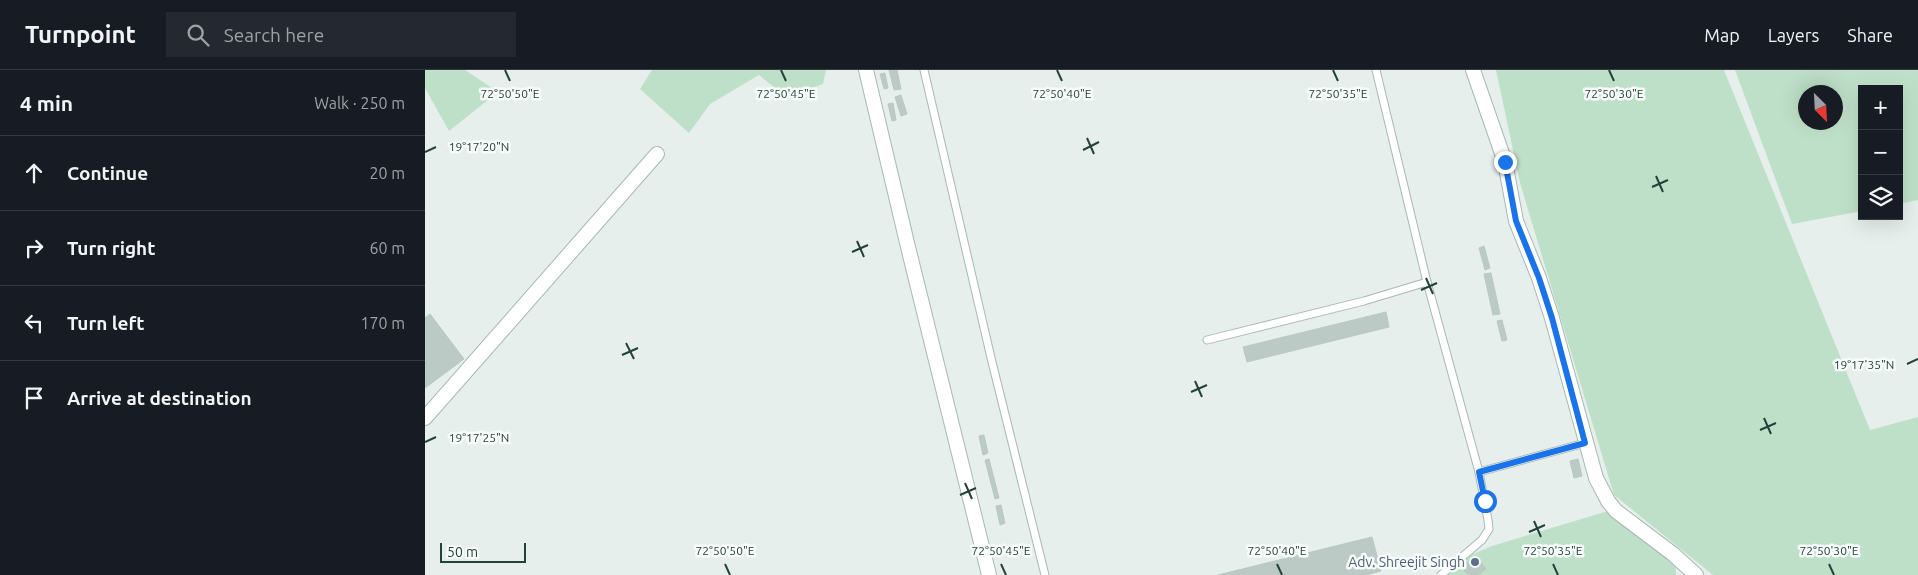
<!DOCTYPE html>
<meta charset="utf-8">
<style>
:root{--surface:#171b24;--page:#242831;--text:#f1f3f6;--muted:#9ea1a6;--line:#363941}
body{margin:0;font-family:Ubuntu,sans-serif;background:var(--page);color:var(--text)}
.controls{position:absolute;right:15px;top:15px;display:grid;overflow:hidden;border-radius:0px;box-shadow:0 5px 20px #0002}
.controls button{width:45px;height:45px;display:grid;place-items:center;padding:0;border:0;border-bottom:1px solid var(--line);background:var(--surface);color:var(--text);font:25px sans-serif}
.compass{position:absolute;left:1373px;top:15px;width:45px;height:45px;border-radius:50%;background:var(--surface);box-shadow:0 5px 20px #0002;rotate:156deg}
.scale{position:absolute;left:15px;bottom:12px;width:86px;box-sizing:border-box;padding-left:5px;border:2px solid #24423a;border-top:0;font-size:14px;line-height:18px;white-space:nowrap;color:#24423a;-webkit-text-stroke:4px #f7fbf9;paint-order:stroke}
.stop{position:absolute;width:15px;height:15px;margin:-11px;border:4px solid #1a73e8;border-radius:50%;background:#fff}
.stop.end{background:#1a73e8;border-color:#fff;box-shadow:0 1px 5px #0008}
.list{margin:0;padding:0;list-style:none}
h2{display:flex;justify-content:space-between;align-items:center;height:65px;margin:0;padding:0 20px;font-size:21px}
h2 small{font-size:16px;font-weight:400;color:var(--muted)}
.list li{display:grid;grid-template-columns:32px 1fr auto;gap:15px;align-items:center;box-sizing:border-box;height:75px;padding:0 20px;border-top:1px solid var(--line)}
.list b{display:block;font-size:19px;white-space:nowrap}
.list em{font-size:16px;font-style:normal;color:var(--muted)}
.icon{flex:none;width:28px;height:28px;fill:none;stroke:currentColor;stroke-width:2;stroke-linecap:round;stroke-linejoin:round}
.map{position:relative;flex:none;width:1493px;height:505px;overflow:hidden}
header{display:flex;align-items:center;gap:30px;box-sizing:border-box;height:70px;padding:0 25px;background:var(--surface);border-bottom:1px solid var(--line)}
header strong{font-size:24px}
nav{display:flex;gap:28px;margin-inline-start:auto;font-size:18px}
.search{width:350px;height:45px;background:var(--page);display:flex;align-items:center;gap:12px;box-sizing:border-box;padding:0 18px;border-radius:0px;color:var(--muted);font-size:19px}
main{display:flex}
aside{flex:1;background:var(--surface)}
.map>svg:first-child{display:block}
</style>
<header>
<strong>Turnpoint</strong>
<div class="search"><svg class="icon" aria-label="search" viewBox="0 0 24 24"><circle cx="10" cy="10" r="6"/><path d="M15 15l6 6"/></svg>Search here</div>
<nav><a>Map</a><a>Layers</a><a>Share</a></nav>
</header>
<main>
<aside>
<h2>4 min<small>Walk · 250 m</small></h2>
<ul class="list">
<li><svg class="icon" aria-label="ahead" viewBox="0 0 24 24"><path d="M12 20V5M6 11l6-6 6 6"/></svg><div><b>Continue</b></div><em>20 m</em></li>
<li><svg class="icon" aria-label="right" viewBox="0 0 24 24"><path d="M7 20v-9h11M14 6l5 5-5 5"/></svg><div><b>Turn right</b></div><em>60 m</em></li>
<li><svg class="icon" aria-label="left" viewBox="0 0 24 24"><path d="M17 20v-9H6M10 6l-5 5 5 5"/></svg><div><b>Turn left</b></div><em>170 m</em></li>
<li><svg class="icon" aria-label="arrive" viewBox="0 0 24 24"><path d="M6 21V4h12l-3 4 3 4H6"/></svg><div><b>Arrive at destination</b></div></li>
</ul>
</aside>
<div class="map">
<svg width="1493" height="505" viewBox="0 0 1493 505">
<rect width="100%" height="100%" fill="#e6efeb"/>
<g fill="#bfe0c8" fill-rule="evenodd">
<path d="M0 0H40L73 22 24 61 0 18Z"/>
<path d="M227 0H401L398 14 361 27 334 5 285 34 264 63 215 19Z"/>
<path d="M1071 0H1299L1445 360 1493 347V505H1288L1189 425 1095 113Z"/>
<path d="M1310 0H1493V130L1474 134V19H1437V141L1367 154ZM1380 22H1410V52H1380Z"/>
<path d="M1183 441 1245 491 1251 498V505H1023L1046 485 1067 476Z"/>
</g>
<g fill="#bbcac4" stroke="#b8c9c2">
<path d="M464 0H472L476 19 469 20Z"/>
<path d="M460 3 463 18 459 19 455 4Z"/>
<path d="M476 25 482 44 476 46 470 27Z"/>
<path d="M468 33 471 50 467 51 463 34Z"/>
<path d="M1059 176 1065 198 1060 200 1054 178Z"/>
<path d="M1066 203 1075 244 1068 245 1059 204Z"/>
<path d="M961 242 964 257 822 292 818 277Z"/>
<path d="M5 244 39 289 0 318V248Z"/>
<path d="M1077 250 1082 270 1077 271 1072 251Z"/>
<path d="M559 365 563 383 558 385 554 366Z"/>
<path d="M564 389 574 428 570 429 560 390Z"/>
<path d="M1153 389 1157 406 1149 408 1145 391Z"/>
<path d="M576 435 580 453 575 455 571 436Z"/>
<path d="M947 467 956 501 941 505H793Z"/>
<path d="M1051 486 1061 499 1053 505H1043L1037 497Z"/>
</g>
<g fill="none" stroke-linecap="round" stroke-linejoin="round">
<g stroke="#a8b8b2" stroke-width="9">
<g id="service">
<path d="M499 0 567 292 620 505"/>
<path d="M951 0 1002 212 1054 402 1063 450 1064 459 1057 470 1016 505"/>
<path d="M782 270 939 231 1002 212"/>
<path d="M1054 402 1160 373"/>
</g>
</g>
<g stroke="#a8b8b2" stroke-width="16">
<g id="minor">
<path d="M441 0 483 177 564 505"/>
<path d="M1048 0 1080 92 1091 151 1114 208 1127 248 1171 408 1183 431 1191 441 1248 484 1271 505"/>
<path d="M0 348 232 84"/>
</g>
</g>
<use href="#service" stroke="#fff" stroke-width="7"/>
<use href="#minor" stroke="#fff" stroke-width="14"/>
</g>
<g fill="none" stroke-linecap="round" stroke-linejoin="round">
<path stroke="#1a73e8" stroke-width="6" d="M1060 431 1054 402 1160 373 1127 248 1114 208 1091 151 1080 92"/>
</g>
<path fill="none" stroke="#24423a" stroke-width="2" d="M80 0 85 11M356 0 361 11M632 0 637 11M908 0 913 11M1184 0 1189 11M662 68 669 84M658 80 674 72M0 82 11 77M1231 106 1238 122M1227 117 1243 110M432 171 439 187M427 182 443 175M1001 208 1008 224M996 220 1012 213M201 273 209 289M197 285 213 278M1482 294 1493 289M770 311 777 327M766 322 782 315M1339 348 1346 364M1335 360 1351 353M0 372 11 367M540 413 547 429M535 425 551 418M1109 451 1116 467M1104 462 1120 455M300 494 305 505M576 494 581 505M852 494 857 505M1128 494 1133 505M1404 494 1409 505"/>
<circle fill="#5c6f8a" stroke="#f7fbf9" stroke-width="2" cx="1050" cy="492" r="5"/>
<g text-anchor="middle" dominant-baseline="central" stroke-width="5" stroke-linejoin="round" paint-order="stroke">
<g font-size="14" fill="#4e5e75" stroke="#f7fbf9" text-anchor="end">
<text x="1040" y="492">Adv. Shreejit Singh</text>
</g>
</g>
<g font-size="12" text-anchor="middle" fill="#24423a" stroke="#f7fbf9" stroke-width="5" stroke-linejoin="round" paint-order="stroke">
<text x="85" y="28">72°50'50"E</text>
<text x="361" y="28">72°50'45"E</text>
<text x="637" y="28">72°50'40"E</text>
<text x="913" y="28">72°50'35"E</text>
<text x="1189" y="28">72°50'30"E</text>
<text x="54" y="81">19°17'20"N</text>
<text x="1439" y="299">19°17'35"N</text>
<text x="54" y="372">19°17'25"N</text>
<text x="300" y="485">72°50'50"E</text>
<text x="576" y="485">72°50'45"E</text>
<text x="852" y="485">72°50'40"E</text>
<text x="1128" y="485">72°50'35"E</text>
<text x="1404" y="485">72°50'30"E</text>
</g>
</svg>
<div class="controls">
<button>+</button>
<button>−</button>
<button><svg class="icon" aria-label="layers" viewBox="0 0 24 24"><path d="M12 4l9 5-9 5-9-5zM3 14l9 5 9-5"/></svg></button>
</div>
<svg class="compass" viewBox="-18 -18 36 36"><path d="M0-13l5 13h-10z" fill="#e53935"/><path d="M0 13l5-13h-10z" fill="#9ea1a6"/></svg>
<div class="scale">50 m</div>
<div class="stop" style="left:1060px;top:431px"></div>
<div class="stop end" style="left:1080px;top:92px"></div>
</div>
</main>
